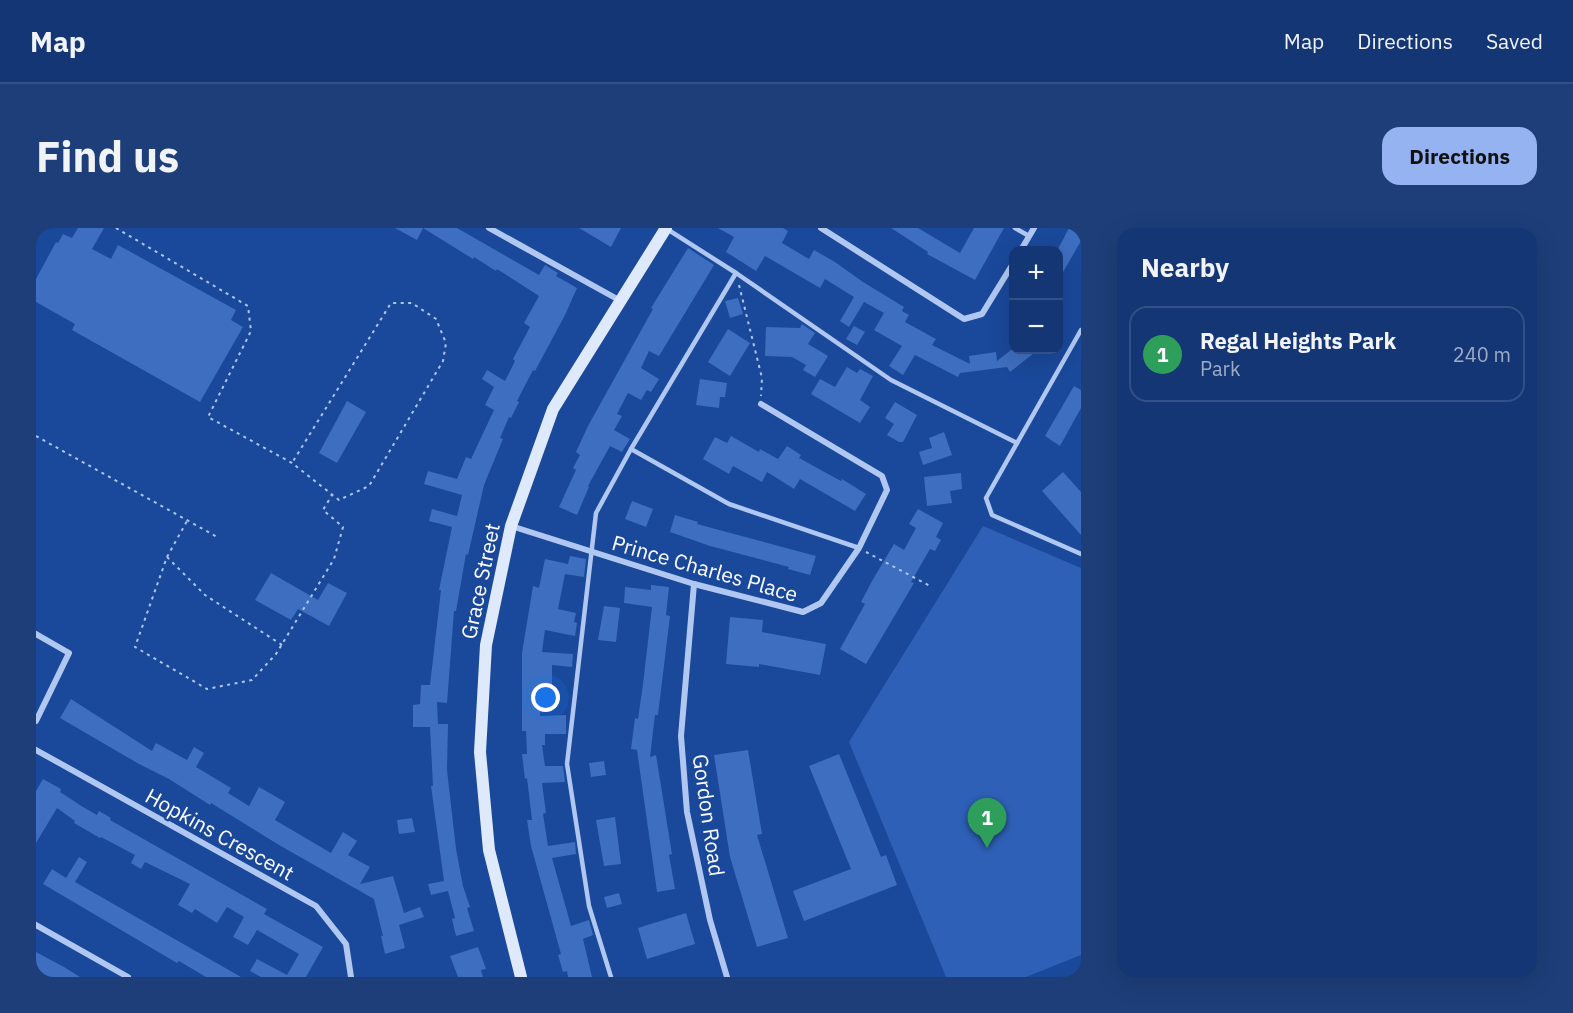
<!DOCTYPE html>
<meta charset="utf-8">
<style>
:root{--surface:#143674;--page:#1d3e79;--text:#f1f3f6;--muted:#9dabc5;--line:#335086;--accent:#95b2f1}
body{margin:0;font-family:"IBM Plex Sans",sans-serif;background:var(--page);color:var(--text)}
.controls{position:absolute;right:18px;top:18px;display:grid;overflow:hidden;border-radius:12px;box-shadow:0 6px 24px #0002}
.controls button{width:54px;height:54px;display:grid;place-items:center;padding:0;border:0;border-bottom:2px solid var(--line);background:var(--surface);color:var(--text);font:30px sans-serif}
.you{position:absolute;left:510px;top:470px;width:21px;height:21px;margin:-15px;border:4px solid #fff;border-radius:50%;background:#1a73e8;box-shadow:0 0 0 9px #1a73e833}
.badge{display:grid;place-items:center;width:39px;height:39px;border-radius:50%;background:var(--accent);color:#fff;font-size:20px;font-weight:700}
.pin{position:absolute;translate:-50% -50px;filter:drop-shadow(0 2px 3px #0008)}
.pin::after{content:'';position:absolute;top:32px;width:21px;height:18px;background:inherit;clip-path:polygon(0 0,100% 0,50% 100%)}
.list{margin:0;padding:0;list-style:none}
h2{display:flex;justify-content:space-between;align-items:center;height:78px;margin:0;padding:0 24px;font-size:26px}
h2 small{font-size:20px;font-weight:400;color:var(--muted)}
.list li{display:grid;grid-template-columns:39px 1fr auto;gap:18px;align-items:center;box-sizing:border-box;height:96px;margin:0 12px 12px;padding:0 12px;border:2px solid var(--line);border-radius:18px}
.list b{display:block;font-size:22px;white-space:nowrap}
.list p{margin:0;font-size:20px;white-space:nowrap;color:var(--muted)}
.list em{font-size:20px;font-style:normal;color:var(--muted)}
.map{position:relative;flex:none;width:1045px;height:749px;overflow:hidden;border-radius:18px}
header{display:flex;align-items:center;gap:36px;box-sizing:border-box;height:84px;padding:0 30px;background:var(--surface);border-bottom:2px solid var(--line)}
header strong{font-size:28px}
nav{display:flex;gap:33px;margin-inline-start:auto;font-size:21px}
.intro{display:flex;align-items:center;justify-content:space-between;box-sizing:border-box;height:144px;padding:0 36px}
h1{margin:0;font-size:42px}
.button{padding:15px 27px;border-radius:18px;background:var(--accent);color:#111;font-size:21px;font-weight:700}
main{display:flex;gap:36px;padding:0 36px}
aside{flex:1;background:var(--surface);border-radius:18px;box-shadow:0 6px 24px #0002}
.map>svg:first-child{display:block}
</style>
<header>
<strong>Map</strong>
<nav><a>Map</a><a>Directions</a><a>Saved</a></nav>
</header>
<div class="intro"><h1>Find us</h1><a class="button">Directions</a></div>
<main>
<div class="map">
<svg width="1045" height="749" viewBox="0 0 1045 749">
<rect width="100%" height="100%" fill="#1a489a"/>
<path fill="#2e60b7" d="M947 298 1045 340V727L990 749H910L813 514Z"/>
<g fill="#3e6ebf">
<path d="M42 0H68L56 21 75 31 82 17 200 82 195 92 207 99 164 174 36 102 39 96 0 74V51L20 14 22 15 27 6 36 10Z"/>
<path d="M359 0H387L381 12Z"/>
<path d="M387 0H421L503 47 509 37 522 45 520 48 541 60 529 87 499 143 497 142 481 173 483 174 475 190 473 189 464 210 467 211 448 257 432 327 430 326 420 383H418L411 475 401 474 402 496H412L411 542 420 621 427 658 434 679 431 680 438 703 420 708 416 691 419 690 412 663 395 667 392 656 408 653 395 558H397L394 499H377V477L384 476 385 457H394L405 362H403L416 299 393 293 396 281 421 288 426 267 388 256 392 243 421 251 430 229 435 231 458 182 449 177 458 159 446 151 451 142 469 153 479 133 477 131 494 99 488 95 503 68 461 41 460 43 438 29 437 31Z"/>
<path d="M543 0H585L575 19Z"/>
<path d="M682 0H747L752 3 746 15 773 31 778 22 799 34 827 54 868 79 866 83 873 87 869 94 900 111 896 117 934 136 933 128 960 124 961 133 975 122H1002L974 144 971 139 924 145 922 149 879 127 867 147 853 138 866 118 838 102 848 85 828 74 813 99 804 93 818 69 789 51 784 60 729 28 720 43 690 24 698 9Z"/>
<path d="M855 0H882L924 25 938 0H968L939 52 891 26 892 24Z"/>
<path d="M1033 0H1045V13L1023 51V19Z"/>
<path d="M652 20 678 37 623 128 613 123 605 140 623 151 615 164 611 162 605 172 592 165 581 186 586 188 578 202 594 211 586 224 574 218 552 258 553 259 541 287 523 279 540 242 537 240 544 227 540 224 552 198 617 81 615 80Z"/>
<path d="M702 70 707 86 694 90 689 73Z"/>
<path d="M766 96 779 105 772 116 792 128 779 149 767 142 770 137 756 129 729 128 730 99 764 100Z"/>
<path d="M818 98 829 104 821 117 810 111Z"/>
<path d="M692 101 714 115 694 148 672 134Z"/>
<path d="M811 139 821 145 824 141 837 148 824 172 834 179 824 195 775 166 784 151 799 159Z"/>
<path d="M664 151 691 155 689 169H684L683 180 660 177Z"/>
<path d="M1038 158 1045 162V180L1024 218 1009 208Z"/>
<path d="M311 173 330 184 301 235 283 225Z"/>
<path d="M859 174 881 187 867 214H863L851 207 858 196 849 190Z"/>
<path d="M908 204 916 227 887 237 883 224 896 220 893 210Z"/>
<path d="M695 208 723 224 724 221 742 231 751 218 765 227 763 230 805 253 806 251 830 266 819 283 764 251 758 261 731 244 726 254 697 238 693 246 667 231 679 209 691 215Z"/>
<path d="M1027 244 1045 264V307L1006 263Z"/>
<path d="M925 245 926 261 914 263 916 275 891 278 888 249Z"/>
<path d="M596 273 617 281 610 299 589 291Z"/>
<path d="M882 281 907 295 900 309 905 312 899 323 894 321 875 354 878 355 830 436 804 421 829 376 825 374 836 353 858 316 868 322 880 300 873 296Z"/>
<path d="M639 287 662 294 661 296 780 328 774 347 752 341 753 339 674 318 634 304Z"/>
<path d="M534 328 550 331 548 349 529 346 522 381 540 385 538 394 541 395 539 408 509 402 506 424 537 426 536 439 516 437V461H505L504 488 530 487V506H509V517H506L509 538H527L529 554 506 555 510 585 507 586 512 618 539 614 540 626 516 630 535 698 553 692 557 707 547 711 556 749H532L531 743 527 744 522 727 525 726 495 618 491 592H496L491 550 489 551 486 526H491L490 503H486V425L497 358 503 360 509 331 532 336Z"/>
<path d="M235 345 282 372 292 355 311 365 293 398 262 381 255 392 219 372Z"/>
<path d="M615 357 633 359 630 387 634 388 622 487H619L614 529 620 527 636 626 633 627 639 661 621 664 601 522 595 521 599 490 602 491 607 456 616 379 588 375 589 359 615 362Z"/>
<path d="M568 378 584 380 580 414 562 412Z"/>
<path d="M694 389 727 392 726 404 790 416 784 447 723 436V439L690 436Z"/>
<path d="M35 471 116 523 120 515 151 532 158 519 168 525 160 539 195 560 192 565 213 578 223 559 249 574 239 592 295 625 307 604 321 613 312 627 334 639 324 656 357 648 368 685 384 679 388 689 363 697 369 720 349 726 345 708H347L338 671 243 617 175 575 174 577 133 551 103 536 24 490Z"/>
<path d="M712 522 726 606 721 607 752 710 721 719 694 629 678 527Z"/>
<path d="M803 526 845 629 850 627 861 657 768 693 757 663 815 641 773 538Z"/>
<path d="M568 533 570 547 555 549 553 535Z"/>
<path d="M7 551 25 561 24 564 47 579 61 587 63 583 75 590 74 592 231 681 228 686 287 719 270 749H225L214 743 221 731 251 747 263 726 221 702 212 717 197 709 208 689 191 679 181 695 159 681 156 685 142 677 154 656 109 634 105 641 95 635 99 627 65 609 64 610 38 595 39 593 21 580 0 615V563Z"/>
<path d="M579 589 585 636 568 638 560 592Z"/>
<path d="M376 590 379 604 363 606 361 592Z"/>
<path d="M43 629 51 634 39 654 205 749H170L143 733 141 735 7 656 16 641 30 650Z"/>
<path d="M583 665 586 676 571 680 568 669Z"/>
<path d="M650 685 659 716 611 731 602 700Z"/>
<path d="M442 719 450 741 445 742 447 749H422L414 728Z"/>
<path d="M0 724 28 739 44 749H8L0 744Z"/>
</g>
<g fill="none" stroke-linecap="round" stroke-linejoin="round">
<g stroke="#b0c8f1" stroke-width="2" stroke-dasharray="3 4.5" stroke-linecap="butt">
<path d="M80 0 212 78 215 103 172 189 256 235 303 272 333 258 407 133 410 115 400 91 376 75H355L256 235"/>
<path d="M703 57 726 150 725 168"/>
<path d="M0 208 183 310"/>
<path d="M830 324 896 359"/>
<path d="M131 329 151 293"/>
<path d="M246 417 169 367 131 329 99 419 171 461 216 452 240 426 298 331 307 299 287 282 296 267"/>
</g>
<g stroke="#b0c8f1" stroke-width="4.5">
<path d="M979 0 993 8"/>
<path d="M631 1 700 45 855 152 981 215"/>
<path d="M1045 102 950 270 956 287 1045 326"/>
<path d="M595 221 693 276 823 320"/>
<path d="M575 749 553 678 531 536 560 285 595 221 700 45"/>
</g>
<g stroke="#b0c8f1" stroke-width="6">
<path d="M453 0 583 72"/>
<path d="M785 0 928 91 946 86 978 34"/>
<path d="M985 22 998 0"/>
<path d="M475 298 658 356 767 384 785 375 823 320 851 262 846 248 725 176"/>
<path d="M658 356 645 508 651 584 674 692 691 749"/>
<path d="M0 406 33 425 0 493"/>
<path d="M0 522 280 678 310 716 315 749"/>
<path d="M0 697 92 749"/>
</g>
<path stroke="#dee9fc" stroke-width="12" d="M485 749 453 622 444 524 450 417 475 298 517 181 630 0"/>
</g>
<g text-anchor="middle" dominant-baseline="central" stroke-width="4.5" stroke-linejoin="round" paint-order="stroke">
<g font-size="21" fill="#fff" stroke="#1a489a">
<text transform="translate(669 340) rotate(16)">Prince Charles Place</text>
<text transform="translate(444 353) rotate(-78)">Grace Street</text>
<text transform="translate(673 587) rotate(82)">Gordon Road</text>
<text transform="translate(184 606) rotate(29)">Hopkins Crescent</text>
</g>
</g>
</svg>
<div class="controls">
<button>+</button>
<button>−</button>
</div>
<div class="you"></div>
<div class="pin badge" style="left:951px;top:620px;background:#2e9e5b">1</div>
</div>
<aside>
<h2>Nearby<small></small></h2>
<ul class="list">
<li><span class="badge" style="background:#2e9e5b">1</span><div><b>Regal Heights Park</b><p>Park</p></div><em>240 m</em></li>
</ul>
</aside>
</main>
